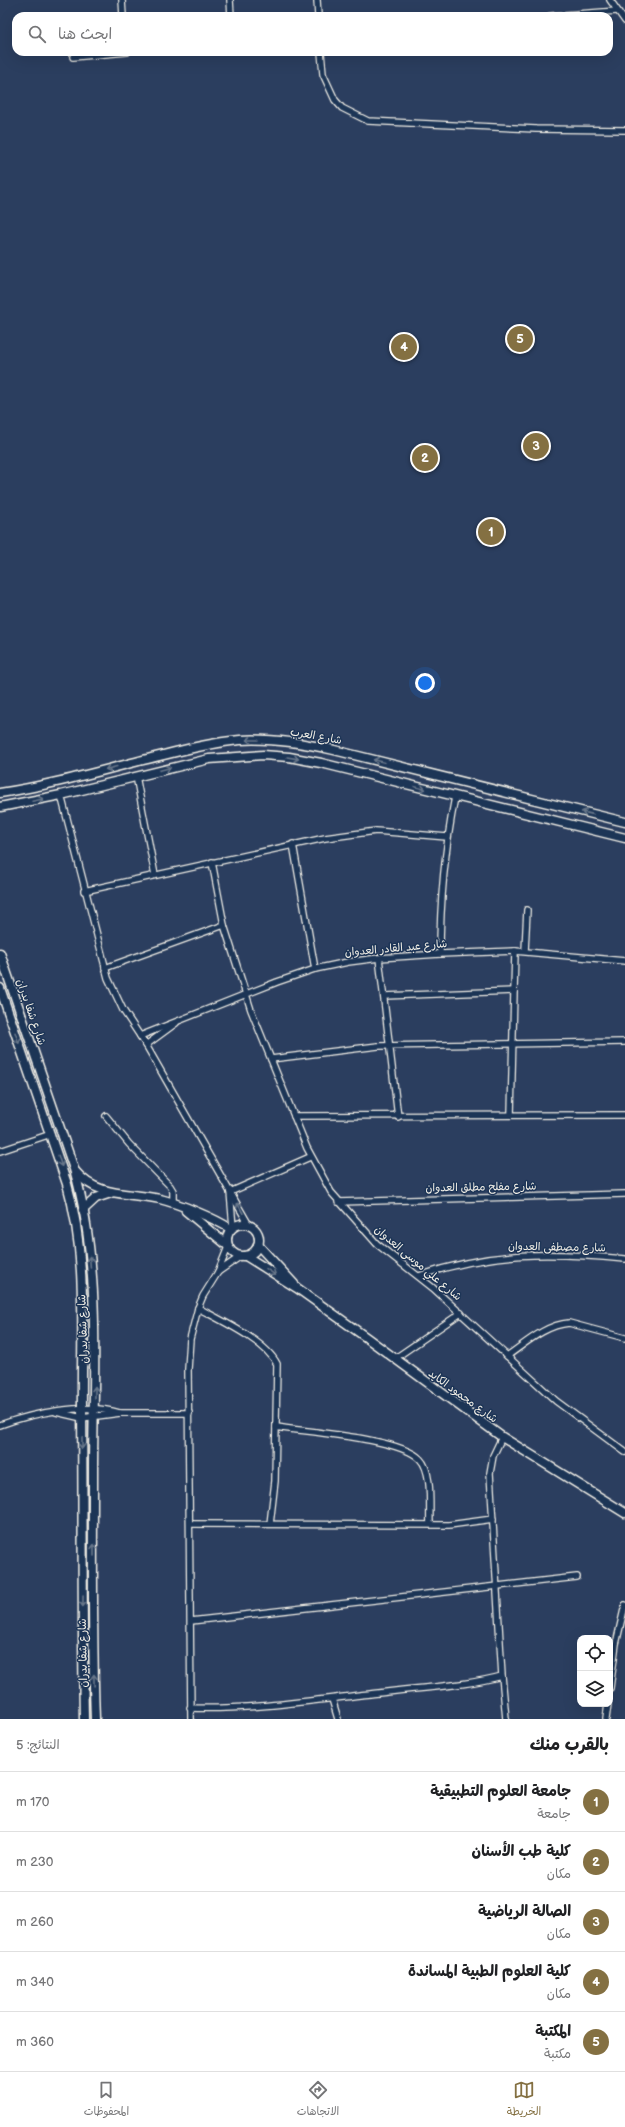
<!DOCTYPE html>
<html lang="ar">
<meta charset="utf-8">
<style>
:root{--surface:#fff;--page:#f2f2f2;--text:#202124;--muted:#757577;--line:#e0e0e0;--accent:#847042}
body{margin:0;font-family:"Balsamiq Sans","Playpen Sans Arabic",sans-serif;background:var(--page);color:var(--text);direction:rtl}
.controls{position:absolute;right:12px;bottom:12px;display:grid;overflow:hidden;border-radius:8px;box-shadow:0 4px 16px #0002}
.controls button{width:36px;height:36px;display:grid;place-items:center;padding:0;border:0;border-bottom:1px solid var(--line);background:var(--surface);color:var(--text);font:20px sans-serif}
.you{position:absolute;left:425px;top:683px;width:14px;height:14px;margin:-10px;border:3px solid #fff;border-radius:50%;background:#1a73e8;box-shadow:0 0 0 6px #1a73e833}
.badge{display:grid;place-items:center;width:26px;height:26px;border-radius:50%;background:var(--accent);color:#fff;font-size:13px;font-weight:700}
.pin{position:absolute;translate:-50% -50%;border:2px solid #fff;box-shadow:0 1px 4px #0006}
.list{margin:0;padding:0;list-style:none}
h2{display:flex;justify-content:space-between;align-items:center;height:52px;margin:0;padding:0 16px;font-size:17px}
h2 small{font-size:13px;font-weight:400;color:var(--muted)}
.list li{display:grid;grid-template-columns:26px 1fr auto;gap:12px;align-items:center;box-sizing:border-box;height:60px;padding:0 16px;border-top:1px solid var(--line)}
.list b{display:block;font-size:15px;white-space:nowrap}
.list p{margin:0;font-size:13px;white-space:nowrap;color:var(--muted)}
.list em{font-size:13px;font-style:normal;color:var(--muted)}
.icon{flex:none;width:22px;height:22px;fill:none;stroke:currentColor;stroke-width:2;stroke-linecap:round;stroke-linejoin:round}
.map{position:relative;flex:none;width:625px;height:1719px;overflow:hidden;direction:ltr}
.search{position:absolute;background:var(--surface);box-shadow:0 4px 16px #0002;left:12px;right:12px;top:12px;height:44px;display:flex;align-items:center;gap:10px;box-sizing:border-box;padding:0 14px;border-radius:12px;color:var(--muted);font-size:15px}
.sheet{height:352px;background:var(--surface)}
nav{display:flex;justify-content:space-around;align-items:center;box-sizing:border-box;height:56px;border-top:1px solid var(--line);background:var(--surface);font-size:11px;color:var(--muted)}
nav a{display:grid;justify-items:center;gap:2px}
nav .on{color:var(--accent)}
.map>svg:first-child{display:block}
</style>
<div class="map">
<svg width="625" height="1719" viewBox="0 0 625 1719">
<rect width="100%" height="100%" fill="#2b3e5f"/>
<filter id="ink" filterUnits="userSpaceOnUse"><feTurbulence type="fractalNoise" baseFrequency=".025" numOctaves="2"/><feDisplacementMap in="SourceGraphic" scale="8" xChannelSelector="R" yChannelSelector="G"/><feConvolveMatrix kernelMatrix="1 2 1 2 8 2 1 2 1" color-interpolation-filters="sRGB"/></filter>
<g filter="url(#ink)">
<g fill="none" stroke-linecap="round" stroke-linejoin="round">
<g stroke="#f4f1e8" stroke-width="8">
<g id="street">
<path d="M122 0 123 16"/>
<path d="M230 0 231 16"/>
<path d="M317 0 318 16"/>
<path d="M610 0 625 21"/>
<path d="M550 16 617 11"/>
<path d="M321 52 323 74 335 100 342 108 368 121 536 129 625 130"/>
<path d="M73 57 127 52"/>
<path d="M136 776 155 875"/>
<path d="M61 795 108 978 123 1010 146 1045 249 1225"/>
<path d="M293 844 315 969"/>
<path d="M212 862 224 925 251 1010 307 1148 331 1192 377 1244 433 1288 556 1401 625 1452"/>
<path d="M84 891 325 838 376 831 447 837"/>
<path d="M525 951 527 910"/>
<path d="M440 954C440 901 445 848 455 797"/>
<path d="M379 958 398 1117"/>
<path d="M105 968 224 925"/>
<path d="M384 996 514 991"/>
<path d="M140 1036 277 982 315 969 348 962 379 958 440 954 515 951 625 961"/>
<path d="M146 1045 176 1023"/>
<path d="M271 1059 378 1046 625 1042"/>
<path d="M511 1115 515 951"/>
<path d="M106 1116 129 1144 170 1186 173 1191V1203"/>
<path d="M294 1116 625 1115"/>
<path d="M0 1151 51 1134"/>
<path d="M230 1192 310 1157"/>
<path d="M230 1192 233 1227"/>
<path d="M338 1202 625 1194"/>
<path d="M218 1272 241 1256"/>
<path d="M419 1276C490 1251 551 1252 625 1259"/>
<path d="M198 1308C220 1320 266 1341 277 1364L275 1481 270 1524"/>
<path d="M507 1356C526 1343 545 1325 569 1323L625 1338"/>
<path d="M394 1359 461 1313"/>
<path d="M56 1412 82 1418 120 1413H189"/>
<path d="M0 1425C33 1413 86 1402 120 1413"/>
<path d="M276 1427C306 1432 400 1438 420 1459 433 1472 429 1507 430 1524"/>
<path d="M190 1524 449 1525 493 1519"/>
<path d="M191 1621 577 1577"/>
<path d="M502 1676 506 1719"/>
<path d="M610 1688 616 1644 625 1605"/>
<path d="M332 1699 338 1719"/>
<path d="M190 1708C257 1710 322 1699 387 1692 426 1687 465 1686 502 1676L490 1473 493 1456 502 1437"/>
<path d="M191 1719 188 1369 190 1339 198 1308 203 1296 218 1272 228 1247"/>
<path d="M606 1719 608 1704"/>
</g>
</g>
<g stroke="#f4f1e8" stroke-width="11">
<g id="secondary">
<path d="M0 793C47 786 93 773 139 761 173 753 206 743 240 740 272 738 303 743 334 750L625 822"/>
<path d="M0 807 61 795 209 759 263 755 289 757 321 763 625 838"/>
<path d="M0 953 74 1169C102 1267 93 1371 93 1472 93 1554 92 1637 95 1719"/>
<path d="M0 988 67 1184C88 1256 81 1334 82 1407 83 1511 82 1615 84 1719"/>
<path d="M75 1171C97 1198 130 1192 160 1199 180 1204 214 1218 231 1229"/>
<path d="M83 1210 96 1198 111 1193"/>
<path d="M186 1211 227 1245"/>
<circle cx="243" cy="1240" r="16"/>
<path d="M258 1245 294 1284"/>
<path d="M246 1256 297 1288 367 1338 502 1437 625 1513"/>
</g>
</g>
<use href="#street" stroke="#1d3557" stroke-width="5.5"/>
<use href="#secondary" stroke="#1d3557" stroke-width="8"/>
</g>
<defs><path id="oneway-shaft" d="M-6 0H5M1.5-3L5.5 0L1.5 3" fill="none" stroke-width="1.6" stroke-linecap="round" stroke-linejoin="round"/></defs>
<g stroke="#68778a">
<use href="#oneway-shaft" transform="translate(252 740) rotate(180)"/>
<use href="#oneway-shaft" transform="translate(293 758) rotate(10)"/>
<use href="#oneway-shaft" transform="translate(379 761) rotate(-166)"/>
<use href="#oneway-shaft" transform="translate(111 768) rotate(166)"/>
<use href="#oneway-shaft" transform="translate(165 769) rotate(-14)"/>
<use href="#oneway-shaft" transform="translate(420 788) rotate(14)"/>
<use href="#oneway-shaft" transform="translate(38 800) rotate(-12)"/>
<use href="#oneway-shaft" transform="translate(587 813) rotate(-167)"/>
<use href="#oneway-shaft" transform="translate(17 1038) rotate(71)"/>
<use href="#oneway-shaft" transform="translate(60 1161) rotate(72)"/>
<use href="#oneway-shaft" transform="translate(240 1208) rotate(-119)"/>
<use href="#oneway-shaft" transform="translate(90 1262) rotate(-94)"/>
<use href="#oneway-shaft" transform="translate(271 1272) rotate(35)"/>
<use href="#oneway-shaft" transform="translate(95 1392) rotate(-90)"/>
<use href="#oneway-shaft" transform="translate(82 1443) rotate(90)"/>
<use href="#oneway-shaft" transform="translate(94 1550) rotate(-90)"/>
<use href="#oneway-shaft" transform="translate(83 1601) rotate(91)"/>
<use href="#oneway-shaft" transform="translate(94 1680) rotate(-91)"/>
</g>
</g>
<g text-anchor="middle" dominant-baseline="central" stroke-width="3" stroke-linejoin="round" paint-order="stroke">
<g font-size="11" fill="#f4f1e8" stroke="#1d3557">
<text transform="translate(316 736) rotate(10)">شارع العرب</text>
<text transform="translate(396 948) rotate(-5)">شارع عبد القادر العدوان</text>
<text transform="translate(31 1012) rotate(71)">شارع شفا بدران</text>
<text transform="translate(481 1187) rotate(-1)">شارع مفلح مطلق العدوان</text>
<text transform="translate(557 1247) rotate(1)">شارع مصطفى العدوان</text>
<text transform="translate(418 1263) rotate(40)">شارع علي موسى العدوان</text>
<text transform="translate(83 1329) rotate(-92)">شارع شفا بدران</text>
<text transform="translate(463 1396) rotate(36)">شارع محمود الكايد</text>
<text transform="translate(83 1653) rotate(-91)">شارع شفا بدران</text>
</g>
</g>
</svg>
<div class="controls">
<button><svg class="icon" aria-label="locate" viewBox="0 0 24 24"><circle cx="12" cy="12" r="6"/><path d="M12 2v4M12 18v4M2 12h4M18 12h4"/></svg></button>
<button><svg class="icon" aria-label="layers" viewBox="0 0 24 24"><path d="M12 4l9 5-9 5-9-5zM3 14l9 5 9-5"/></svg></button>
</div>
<div class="you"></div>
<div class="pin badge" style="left:491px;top:532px">1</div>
<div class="pin badge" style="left:425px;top:458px">2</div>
<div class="pin badge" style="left:536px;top:446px">3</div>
<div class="pin badge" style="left:404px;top:347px">4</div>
<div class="pin badge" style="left:520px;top:339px">5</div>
<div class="search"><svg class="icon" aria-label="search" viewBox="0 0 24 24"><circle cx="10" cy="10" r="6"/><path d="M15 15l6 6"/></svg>ابحث هنا</div>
</div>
<section class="sheet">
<h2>بالقرب منك<small>النتائج: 5</small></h2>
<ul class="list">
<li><span class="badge">1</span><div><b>جامعة العلوم التطبيقية</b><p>جامعة</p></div><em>170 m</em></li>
<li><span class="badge">2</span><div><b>كلية طب الأسنان</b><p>مكان</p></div><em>230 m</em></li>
<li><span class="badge">3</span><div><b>الصالة الرياضية</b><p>مكان</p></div><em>260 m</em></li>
<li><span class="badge">4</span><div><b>كلية العلوم الطبية المساندة</b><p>مكان</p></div><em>340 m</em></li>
<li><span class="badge">5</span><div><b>المكتبة</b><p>مكتبة</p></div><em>360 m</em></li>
</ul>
</section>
<nav>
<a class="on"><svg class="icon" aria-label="map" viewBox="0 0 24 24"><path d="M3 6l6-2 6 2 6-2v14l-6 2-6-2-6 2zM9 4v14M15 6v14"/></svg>الخريطة</a>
<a><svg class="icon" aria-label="directions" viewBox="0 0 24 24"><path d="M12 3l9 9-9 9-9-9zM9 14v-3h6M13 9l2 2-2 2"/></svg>الاتجاهات</a>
<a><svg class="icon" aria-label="saved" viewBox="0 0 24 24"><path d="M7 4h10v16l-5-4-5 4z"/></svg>المحفوظات</a>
</nav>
